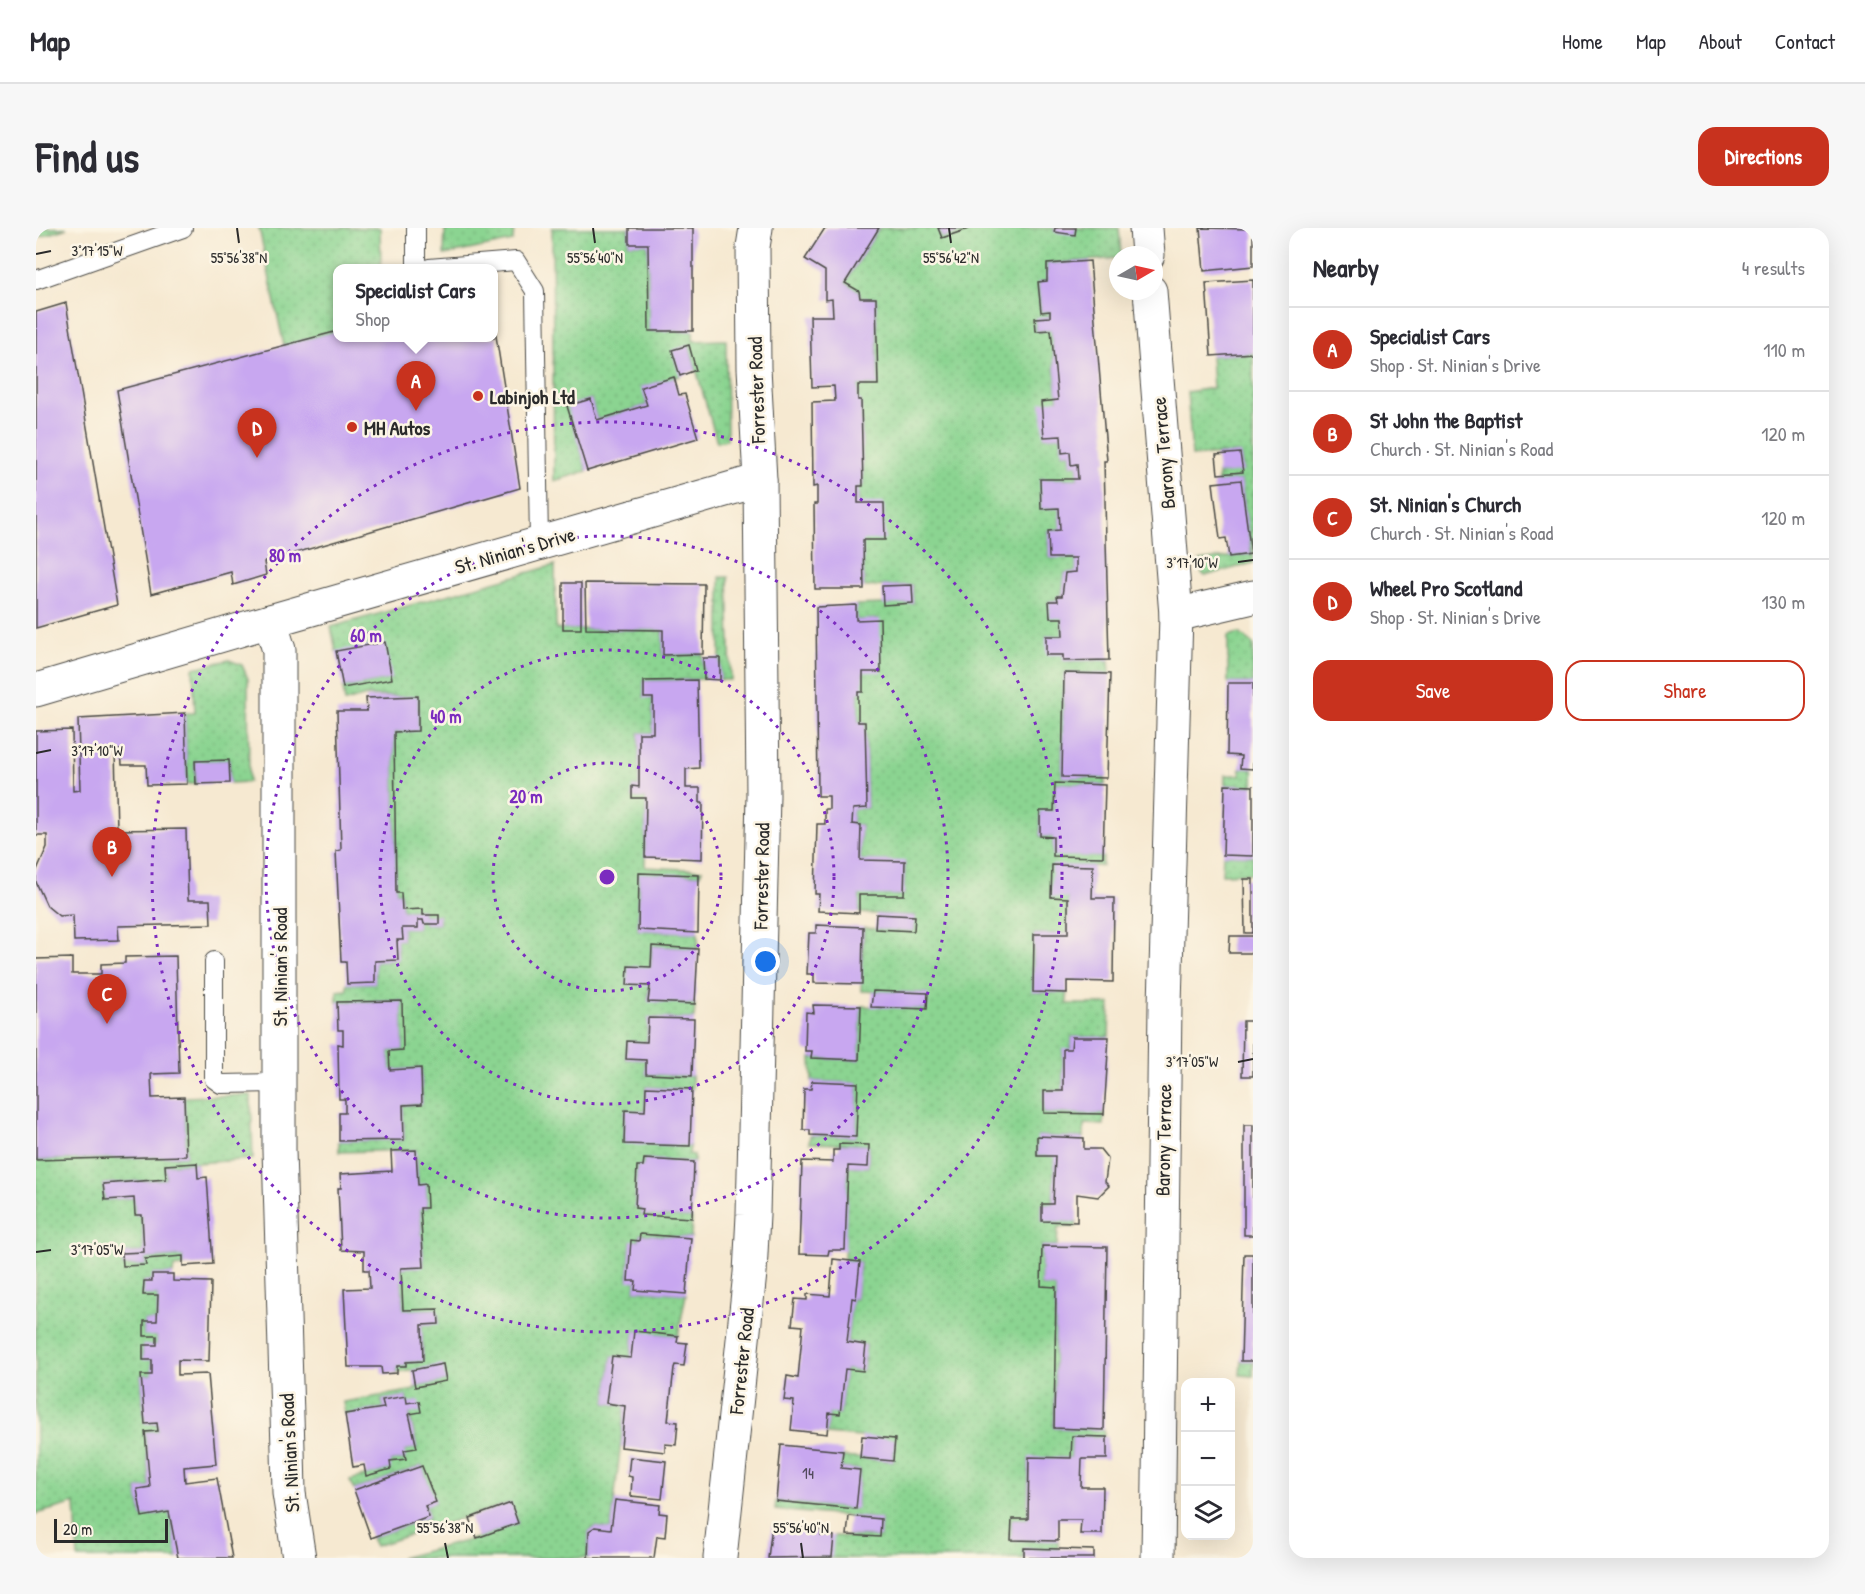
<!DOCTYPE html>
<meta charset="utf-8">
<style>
:root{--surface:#fff;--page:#f7f7f7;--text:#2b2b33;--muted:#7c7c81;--line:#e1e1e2;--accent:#c8321e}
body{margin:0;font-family:"Patrick Hand",sans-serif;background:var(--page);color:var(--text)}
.controls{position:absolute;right:18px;bottom:18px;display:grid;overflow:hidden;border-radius:12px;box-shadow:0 6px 24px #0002}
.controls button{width:54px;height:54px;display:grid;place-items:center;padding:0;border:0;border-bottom:2px solid var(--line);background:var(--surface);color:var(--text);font:30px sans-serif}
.compass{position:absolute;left:1073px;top:18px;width:54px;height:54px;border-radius:50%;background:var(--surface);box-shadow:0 6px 24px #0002;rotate:81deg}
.scale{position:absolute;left:18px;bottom:15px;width:114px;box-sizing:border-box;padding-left:6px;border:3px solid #2b2b2b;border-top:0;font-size:16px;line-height:21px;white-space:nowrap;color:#2b2b2b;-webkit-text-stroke:4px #fcf5e5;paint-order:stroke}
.you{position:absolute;left:730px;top:734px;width:21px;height:21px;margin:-15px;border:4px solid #fff;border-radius:50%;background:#1a73e8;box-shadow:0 0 0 9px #1a73e833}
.badge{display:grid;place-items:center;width:39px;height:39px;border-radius:50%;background:var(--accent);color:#fff;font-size:20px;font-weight:700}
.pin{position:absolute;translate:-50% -50px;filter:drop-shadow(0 2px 3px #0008)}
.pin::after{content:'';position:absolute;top:32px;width:21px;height:18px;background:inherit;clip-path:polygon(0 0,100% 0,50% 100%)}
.popup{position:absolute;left:297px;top:36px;width:165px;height:78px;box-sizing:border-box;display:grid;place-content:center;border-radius:12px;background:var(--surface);filter:drop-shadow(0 2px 4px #0005);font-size:20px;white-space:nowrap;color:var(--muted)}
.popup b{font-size:22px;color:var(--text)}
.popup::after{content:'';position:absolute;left:50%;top:100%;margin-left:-12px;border:12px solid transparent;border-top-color:var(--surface)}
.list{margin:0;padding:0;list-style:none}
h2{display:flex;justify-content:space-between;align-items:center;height:78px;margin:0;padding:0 24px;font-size:26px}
h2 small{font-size:20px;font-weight:400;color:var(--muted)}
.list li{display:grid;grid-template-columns:39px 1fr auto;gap:18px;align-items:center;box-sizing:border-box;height:84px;padding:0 24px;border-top:2px solid var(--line)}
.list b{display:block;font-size:22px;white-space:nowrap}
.list p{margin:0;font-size:20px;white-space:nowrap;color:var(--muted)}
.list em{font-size:20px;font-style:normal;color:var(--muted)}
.actions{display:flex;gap:12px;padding:18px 24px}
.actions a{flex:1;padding:14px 0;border:2px solid var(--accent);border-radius:18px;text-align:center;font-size:21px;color:var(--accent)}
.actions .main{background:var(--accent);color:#fff}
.icon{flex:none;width:33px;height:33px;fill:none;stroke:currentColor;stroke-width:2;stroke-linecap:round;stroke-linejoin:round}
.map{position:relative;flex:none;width:1217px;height:1330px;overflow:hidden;border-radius:18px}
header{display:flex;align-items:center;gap:36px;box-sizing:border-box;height:84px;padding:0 30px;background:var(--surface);border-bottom:2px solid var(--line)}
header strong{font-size:28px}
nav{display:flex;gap:33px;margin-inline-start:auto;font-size:21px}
.intro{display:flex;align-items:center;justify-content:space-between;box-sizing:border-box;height:144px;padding:0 36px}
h1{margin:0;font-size:42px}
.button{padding:15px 27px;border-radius:18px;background:var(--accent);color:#fff;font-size:21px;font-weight:700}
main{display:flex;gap:36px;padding:0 36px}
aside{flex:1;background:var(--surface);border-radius:18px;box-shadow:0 6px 24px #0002}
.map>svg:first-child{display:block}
</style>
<header>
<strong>Map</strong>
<nav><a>Home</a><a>Map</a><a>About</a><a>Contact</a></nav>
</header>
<div class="intro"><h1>Find us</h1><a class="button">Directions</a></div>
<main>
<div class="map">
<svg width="1217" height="1330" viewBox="0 0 1217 1330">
<defs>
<pattern id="grass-dots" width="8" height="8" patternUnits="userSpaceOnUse" patternTransform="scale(1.5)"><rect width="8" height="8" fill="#8bd491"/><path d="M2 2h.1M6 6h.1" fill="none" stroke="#78b67d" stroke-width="1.8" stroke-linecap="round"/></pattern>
</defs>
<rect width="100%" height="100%" fill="#fcf5e5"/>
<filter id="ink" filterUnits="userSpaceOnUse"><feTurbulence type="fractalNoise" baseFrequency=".0167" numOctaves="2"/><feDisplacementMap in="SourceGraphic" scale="12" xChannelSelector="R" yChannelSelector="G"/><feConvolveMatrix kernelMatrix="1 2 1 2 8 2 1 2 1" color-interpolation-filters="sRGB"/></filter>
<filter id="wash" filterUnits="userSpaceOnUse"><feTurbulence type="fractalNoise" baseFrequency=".008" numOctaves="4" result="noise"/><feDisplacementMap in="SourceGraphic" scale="24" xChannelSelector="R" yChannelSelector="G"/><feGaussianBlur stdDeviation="1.35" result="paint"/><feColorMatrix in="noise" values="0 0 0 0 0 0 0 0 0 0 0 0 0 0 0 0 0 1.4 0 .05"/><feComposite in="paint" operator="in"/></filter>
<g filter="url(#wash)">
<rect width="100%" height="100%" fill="#f6e9d1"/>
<g fill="url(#grass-dots)" stroke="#5b805e" stroke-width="1.5">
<path d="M1 0H31L4 9Z"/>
<path d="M223 0H344L345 40H302V103L248 118Z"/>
<path d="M409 0H478L477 13 408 27Z"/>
<path d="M516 0H593V16H612L613 103H657V113L690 112 691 212 681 214 653 117 644 148 606 159 611 177 561 192 555 171 532 178 551 243 518 253Z"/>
<path d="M843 0H902L906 10 936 0H1019L1018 3 1039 6 1040 0H1083L1085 27H1082V30L1011 36V53L1002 55 1005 84 1014 83V89L999 91 1000 103 1015 102 1022 172 1008 209 1025 208 1026 225 1034 224 1035 237 1041 236 1042 251H1005V281L1023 280 1024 302 1012 303 1013 330H1040V344L1029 345 1026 368H1022V373H1013L1026 390 1027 408H1010L1027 427 1028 433 1073 432 1074 446 1028 445 1026 549 1069 550V557L1019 555 1018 583 1004 584V608L1017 609V627L1067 629 1066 638H1016L1032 670V706H998L997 764 1031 765V776H1074L1073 809H1036L1035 821 1027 822V863H1008V885L1068 886V897L1048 896V910L1002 908 1001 928H1019L1017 976H1006V992L1041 994 1040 999H1022L1021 1018H1006L1005 1058 1020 1059 1018 1200 1068 1202V1209L1036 1208 1035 1230H993L992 1291H976L975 1312 1022 1313V1321H988V1330H782L798 1308 844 1309 845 1291 739 1282 740 1273 820 1281 824 1242 805 1240 806 1229 857 1233 859 1212 791 1206 793 1185 804 1186 809 1141 827 1143 830 1117 811 1114 816 1070 820 1071 824 1034 808 1032 812 938 832 939 833 917 773 915 774 907 820 909 822 855 776 853 775 830 823 832 825 778 890 781 891 765 825 763 828 700 878 703 879 688 823 685V666L868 667 869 634 824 632 825 597 816 596 817 581 831 580 829 494H822V464L843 391 820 392V377L877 375 876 357 828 359C828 325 822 292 822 258H827L825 173 822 172V157H842L840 70H824L823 63 809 55Z"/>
<path d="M1217 125V335L1169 348 1166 345 1164 333 1215 326 1205 252 1182 255V246L1207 243 1204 225 1156 228 1151 164 1177 160 1175 128Z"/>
<path d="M519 337 520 401 627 402V427L667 426 668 451 608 453V469L617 470V505H603V559L597 558 596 570H610L609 639 666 642 663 647 603 646 602 702 662 705V721L616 718 612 773 659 776 658 791 612 790 611 814H591L590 831 610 832V846L656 848V861L610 859 609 883H589L588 915 654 918 653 926 658 927V934L608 931 607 938H601L599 980 606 981V987L656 990 655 1010 604 1006 603 1013H595L592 1052 600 1053 599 1062 650 1066 642 1108 598 1103 595 1130 576 1128 570 1175 589 1178 575 1301 559 1299 553 1303 552 1330H364L441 1310 482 1295 474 1275 339 1318 335 1310 393 1289 389 1278 399 1274 386 1238 318 1262 314 1252 354 1241V1233L369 1231 368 1222 381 1220 370 1168 346 1172 348 1180 309 1186 307 1174 379 1162V1159L409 1153 406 1137 361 1145V1138H370V1134L387 1132 386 1097 403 1095 401 1081 367 1082 365 1040 388 1038 384 980H391L390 957H382L380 922 303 924V913L368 912 367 877 386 876 385 840 354 842 353 823 367 822 366 773 301 774V763L311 762V756L339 755V733L362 732 361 712H367L366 700H382V692H387L388 696H403V687H387V681L366 682 365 665H360L358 504 382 502V469L330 468 309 474 307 460 355 451 300 423 295 399Z"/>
<path d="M684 349H692L695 452H684Z"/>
<path d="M1203 405 1217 416V455H1192V408Z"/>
<path d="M193 432 206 437 212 451 213 554 194 555 193 532 159 534 160 556H151L149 485H159L157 440Z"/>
<path d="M1204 540 1217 541V558L1189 557V547H1205Z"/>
<path d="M1187 627 1217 628V645L1186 646Z"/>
<path d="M215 867 217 931 129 937 130 951 67 956 69 972 98 970 99 987H106L108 1024 86 1025 87 1038 109 1037V1031L147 1028V1038L138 1039 137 1046H117L116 1053H108V1067H122L121 1093H108V1107L121 1108V1117L107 1118V1131L116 1132V1147H105L109 1195H121L122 1203 109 1204 114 1259 101 1261 106 1289 133 1284 142 1330H42L39 1275 0 1286V932L150 928 148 869Z"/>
<path d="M1205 1133H1217V1148L1204 1147Z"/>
</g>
<g id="blocks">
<g fill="#c8a7f0">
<path d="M593 0H657V103H613L612 16H593Z"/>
<path d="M789 0H843L809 55 823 63 824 70H840L842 157H822V172H825L827 258H822V275H848L849 312H827L828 361H779L778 276H781V258L777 259 776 174 799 173 798 158 776 159 774 88H797L796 71 789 72V43L769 31Z"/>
<path d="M902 0H935L906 10Z"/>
<path d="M1019 0H1040L1039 7 1018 4Z"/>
<path d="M1164 0 1217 1V38L1168 43Z"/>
<path d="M1054 33 1071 233H1068L1073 432 1027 433V427H1010V408H1027L1026 390H1014L1013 373H1022L1021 368H1026L1029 345 1040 344V330H1013L1012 303 1024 302 1023 280 1005 281 1004 251H1042L1041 236 1035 237 1034 224 1026 225 1025 208 1008 209 1005 174 1022 172 1015 102 1000 103 999 90 1014 89V83L1005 84 1002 54 1011 53V36Z"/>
<path d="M1217 52V125L1175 128 1170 55Z"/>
<path d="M30 75 81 377 0 400V84Z"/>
<path d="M458 95 484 260 228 334 230 347 197 357 195 344 115 366 81 162 302 103V110H458Z"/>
<path d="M653 117 660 142 644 148 636 122Z"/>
<path d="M638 149 643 167 649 166 662 210 551 243 531 178 555 171 561 192 611 177 605 159Z"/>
<path d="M1204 225 1207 244 1182 246 1180 227Z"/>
<path d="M1205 252 1215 326 1193 329 1190 310 1184 311 1177 255Z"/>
<rect x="527" y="355" width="18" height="46"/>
<path d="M549 355 668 356 667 426 627 427V402L550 401Z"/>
<path d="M876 357 877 375 847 377 846 358Z"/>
<path d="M820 377V392L844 391 845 444H827V464H822V494H829L831 580 817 581 816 596 825 597 824 632 869 633 868 667H823V685L782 683 783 666H779L781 596H789V581H793V568H782L780 379Z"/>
<path d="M349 414 356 451 307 460 300 423Z"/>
<path d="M667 430H684V452L668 451Z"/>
<path d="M1028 445 1074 446 1071 550 1026 549Z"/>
<path d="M661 452 663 540 650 541V560H664V575H667L666 631 609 629 610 570H596V558L603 559V505H617V470H608V453Z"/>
<path d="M1192 455H1217V541L1204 540 1205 528 1191 527Z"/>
<path d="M382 468V503L358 504 360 665H365L366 682 387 681V687H403V696H388L387 692H382V700H366L367 712H361L362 732 339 733V755L311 756 310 734H305L300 623 305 622 301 483H331L330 470Z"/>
<path d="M149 485 151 556 111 557 110 537H86L85 522H79L81 602 150 601 152 672H174L175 696 82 698 83 712 38 713 37 687 23 688 11 678 0 654V644L11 619V607H0V503L36 502 37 563 44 562 42 491Z"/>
<path d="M193 532 194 555 160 556 159 533Z"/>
<path d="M1019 555 1069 557 1067 629 1017 628V609L1004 608V583H1018Z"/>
<path d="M1189 557 1217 558V628L1187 627Z"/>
<path d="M1016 637 1057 638 1056 670H1078L1077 754 1031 753V765L997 764 998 706H1032V670L1015 669Z"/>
<path d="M603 645 663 647 662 705 602 702Z"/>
<path d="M1208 651H1217V705H1209Z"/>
<path d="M840 686 879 688 878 703 839 701Z"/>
<path d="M780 697 827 699 826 756 778 755V746H771L773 705H780Z"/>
<path d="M1194 708H1217V725H1193Z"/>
<path d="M616 718 662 721 659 776 612 774 614 758 591 757 592 738 615 739Z"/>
<path d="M140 728 143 845 115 846 116 870 148 869 150 928 0 932V731L36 730V746H65V736L89 735V729Z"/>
<path d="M837 763 892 765 891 781 835 779Z"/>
<path d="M366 773 367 822 353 823 354 842 385 840 386 876 367 877 368 912 303 913V885H309V871H303L302 816 307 817V802H302L301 774Z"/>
<path d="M777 777 825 778 823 832 775 830 776 823H769L770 784 778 785Z"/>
<path d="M612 790 658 791 656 848 610 846V832L590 831 591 813 611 814Z"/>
<path d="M1207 793H1217V848H1206Z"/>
<path d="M1036 809H1073L1068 886 1008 885V863H1027V821H1035Z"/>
<path d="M776 853 822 855 820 909 774 907V902H767L768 861H775Z"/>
<path d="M610 859 656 861 654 918 588 916 589 882 609 883Z"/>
<rect x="1208" y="897" width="9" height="110"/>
<path d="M1001 908 1048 910V921H1064L1072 931 1069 954 1073 958 1062 969 1041 966V994L1006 993V976H1017L1019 928H1001Z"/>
<path d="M803 916 833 917 832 939 812 938 809 1022H793L792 1027 763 1026 766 933 797 934V922H803Z"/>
<path d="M380 922 382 957 390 956 391 980H384L388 1039 365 1040 367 1082 402 1081 403 1096 386 1097 387 1133 370 1134V1138H361V1145L346 1146 345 1139H312L308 1061 334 1060 333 1042H328V1023L305 1022 302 960H305L304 946 356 943 355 923Z"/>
<path d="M608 931 658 934 656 990 605 987 606 981 599 980 601 938H607Z"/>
<path d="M161 935 162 950 171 949 177 1036 147 1038V1028L109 1031 110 1037 87 1038 86 1025 108 1024 106 987H99L98 970 69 972 67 956 130 951 129 937Z"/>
<path d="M604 1006 655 1010 650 1066 599 1062 600 1053H592L595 1012 603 1013Z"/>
<path d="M1006 1018 1071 1019 1068 1202 1018 1200 1020 1059 1005 1058Z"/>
<path d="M1208 1026H1217V1133H1205Z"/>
<path d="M797 1031 824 1034 820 1071 816 1070 811 1114 830 1117 827 1143 809 1141 804 1186 793 1185 791 1206 755 1202 758 1173 748 1172 751 1148 762 1150 767 1098 756 1097 759 1071 771 1072V1066L794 1068Z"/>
<path d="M116 1046H137V1053L175 1054 173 1133 142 1132V1147L172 1146 180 1236 148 1239 149 1254 181 1250 196 1330H142L133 1284 106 1289 101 1261 114 1259 109 1204 122 1203 121 1195 109 1196 105 1147H116V1132H107V1117H121V1108H108V1093H121L122 1067H107L108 1053H116Z"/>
<path d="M598 1103 642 1108 641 1114 651 1115 648 1138 639 1137 638 1140 632 1193 642 1194 640 1217 629 1216V1224L585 1219 589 1178 570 1175 576 1128 595 1130Z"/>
<path d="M407 1136 410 1153 379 1159 376 1142Z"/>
<path d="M370 1168 371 1175 383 1173 385 1184 373 1186 381 1220 368 1222 370 1231 354 1233 355 1241 330 1248 328 1237 317 1239 309 1186 348 1180 346 1172Z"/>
<path d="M826 1208 859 1211 857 1233 824 1230Z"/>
<path d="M1036 1208 1071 1209V1231H1046L1045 1259H1067L1066 1306H1044L1045 1292H1022V1313L975 1312 976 1291H992L993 1229 1035 1230Z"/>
<path d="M745 1217 807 1223 805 1240 824 1242 820 1281 740 1273Z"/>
<path d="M594 1229 630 1233 626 1271 595 1268 596 1249 592 1248Z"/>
<path d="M386 1238 400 1274 389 1278 393 1289 335 1310 318 1262Z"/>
<path d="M579 1272 624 1277 623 1285 631 1286 629 1309 621 1308 618 1330H552L553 1303 559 1299 575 1301Z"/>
<path d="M475 1275 482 1295 441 1310 434 1290Z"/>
<path d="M813 1288 845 1291 844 1309 811 1307Z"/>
<path d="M736 1297 785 1302V1307L798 1308 796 1329 732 1330Z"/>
<path d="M988 1320 1058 1322V1330H988Z"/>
</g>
</g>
</g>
<g filter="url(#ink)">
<use href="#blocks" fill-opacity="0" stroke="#494844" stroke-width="1.5"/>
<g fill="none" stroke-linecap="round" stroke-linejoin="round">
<g stroke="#494844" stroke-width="20">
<g id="service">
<path d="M380 40V0"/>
<path d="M393 40 480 33 499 63 503 315"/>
<path d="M0 52 147 0"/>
<path d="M178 733V851L185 856 243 855"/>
</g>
</g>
<g stroke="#494844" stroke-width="35">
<g id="minor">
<path d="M1110 0 1112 27"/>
<path d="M1114 63 1140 387 1129 777 1122 1330"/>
<path d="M1140 387 1217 369"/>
<path d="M234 393 724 252"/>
<path d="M0 462 234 393 243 422V922L252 1221 253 1265 263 1330"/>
<path d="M684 1330 714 1045 717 987 727 567 724 252 718 140 717 19 720 0"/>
</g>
</g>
<use href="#service" stroke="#fff" stroke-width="18"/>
<use href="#minor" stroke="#fff" stroke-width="33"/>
</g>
</g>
<path fill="none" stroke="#2b2b2b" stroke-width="2" d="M201 0 203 15M557 0 559 15M913 0 915 15M0 26 15 23M1202 334 1217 332M0 525 15 522M1202 834 1217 831M0 1024 15 1022M409 1315 412 1330M765 1315 767 1330"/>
<g fill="none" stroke="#7b2cbf" stroke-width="3" stroke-dasharray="3 6">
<circle cx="571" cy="649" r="114"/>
<circle cx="571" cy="649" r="227"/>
<circle cx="571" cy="649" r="341"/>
<circle cx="571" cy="649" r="455"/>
</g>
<g fill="#c8321e" stroke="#fcf5e5" stroke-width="2">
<circle cx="442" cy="168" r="6"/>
<circle cx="316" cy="199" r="6"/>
</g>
<g text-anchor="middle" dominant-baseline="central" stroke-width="5" stroke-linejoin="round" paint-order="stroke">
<g font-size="16" fill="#524a5c">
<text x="772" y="1245">14</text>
</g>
<g font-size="20" fill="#2b2b2b" stroke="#fcf5e5">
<text transform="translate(720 162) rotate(-92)">Forrester Road</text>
<text transform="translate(1127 225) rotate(-95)">Barony Terrace</text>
<text transform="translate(479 322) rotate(-16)">St. Ninian's Drive</text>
<text transform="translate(725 648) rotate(-89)">Forrester Road</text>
<text transform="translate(243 739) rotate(-90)">St. Ninian's Road</text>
<text transform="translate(1127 912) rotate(-89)">Barony Terrace</text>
<text transform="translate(705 1133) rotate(-84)">Forrester Road</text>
<text transform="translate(253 1225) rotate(-93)">St. Ninian's Road</text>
</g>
<g font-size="20" font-weight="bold" fill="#2b2b2b" stroke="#fcf5e5" text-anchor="start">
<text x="454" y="168">Labinjoh Ltd</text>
<text x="328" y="199">MH Autos</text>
</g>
</g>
<g font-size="15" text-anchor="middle" fill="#2b2b2b" stroke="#fcf5e5" stroke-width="5" stroke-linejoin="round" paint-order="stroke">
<text x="61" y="28">3°17'15"W</text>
<text x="203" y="35">55°56'38"N</text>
<text x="559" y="35">55°56'40"N</text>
<text x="915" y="35">55°56'42"N</text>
<text x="1156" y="340">3°17'10"W</text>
<text x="61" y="528">3°17'10"W</text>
<text x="1156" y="839">3°17'05"W</text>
<text x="61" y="1027">3°17'05"W</text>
<text x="409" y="1305">55°56'38"N</text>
<text x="765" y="1305">55°56'40"N</text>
</g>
<circle cx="571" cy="649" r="9" fill="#7b2cbf" stroke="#fcf5e5" stroke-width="3"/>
<g font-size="18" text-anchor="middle" font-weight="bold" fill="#7b2cbf" stroke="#fcf5e5" stroke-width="5" stroke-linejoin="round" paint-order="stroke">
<text x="249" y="334">80 m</text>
<text x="330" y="414">60 m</text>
<text x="410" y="495">40 m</text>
<text x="490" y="575">20 m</text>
</g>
</svg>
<div class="controls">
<button>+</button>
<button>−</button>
<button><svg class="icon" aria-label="layers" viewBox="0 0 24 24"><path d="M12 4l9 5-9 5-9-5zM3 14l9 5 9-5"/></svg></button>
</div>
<svg class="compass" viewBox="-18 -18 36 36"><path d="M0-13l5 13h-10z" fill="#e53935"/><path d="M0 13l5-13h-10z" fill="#7c7c81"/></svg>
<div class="scale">20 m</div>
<div class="you"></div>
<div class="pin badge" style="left:380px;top:183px">A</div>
<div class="popup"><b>Specialist Cars</b>Shop</div>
<div class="pin badge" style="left:76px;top:649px">B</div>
<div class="pin badge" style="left:71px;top:796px">C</div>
<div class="pin badge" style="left:221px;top:230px">D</div>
</div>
<aside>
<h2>Nearby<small>4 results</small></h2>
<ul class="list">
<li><span class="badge">A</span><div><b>Specialist Cars</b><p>Shop · St. Ninian's Drive</p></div><em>110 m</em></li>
<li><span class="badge">B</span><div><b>St John the Baptist</b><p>Church · St. Ninian's Road</p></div><em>120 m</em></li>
<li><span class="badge">C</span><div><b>St. Ninian's Church</b><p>Church · St. Ninian's Road</p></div><em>120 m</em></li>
<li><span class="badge">D</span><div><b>Wheel Pro Scotland</b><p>Shop · St. Ninian's Drive</p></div><em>130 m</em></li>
</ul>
<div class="actions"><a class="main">Save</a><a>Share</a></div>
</aside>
</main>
